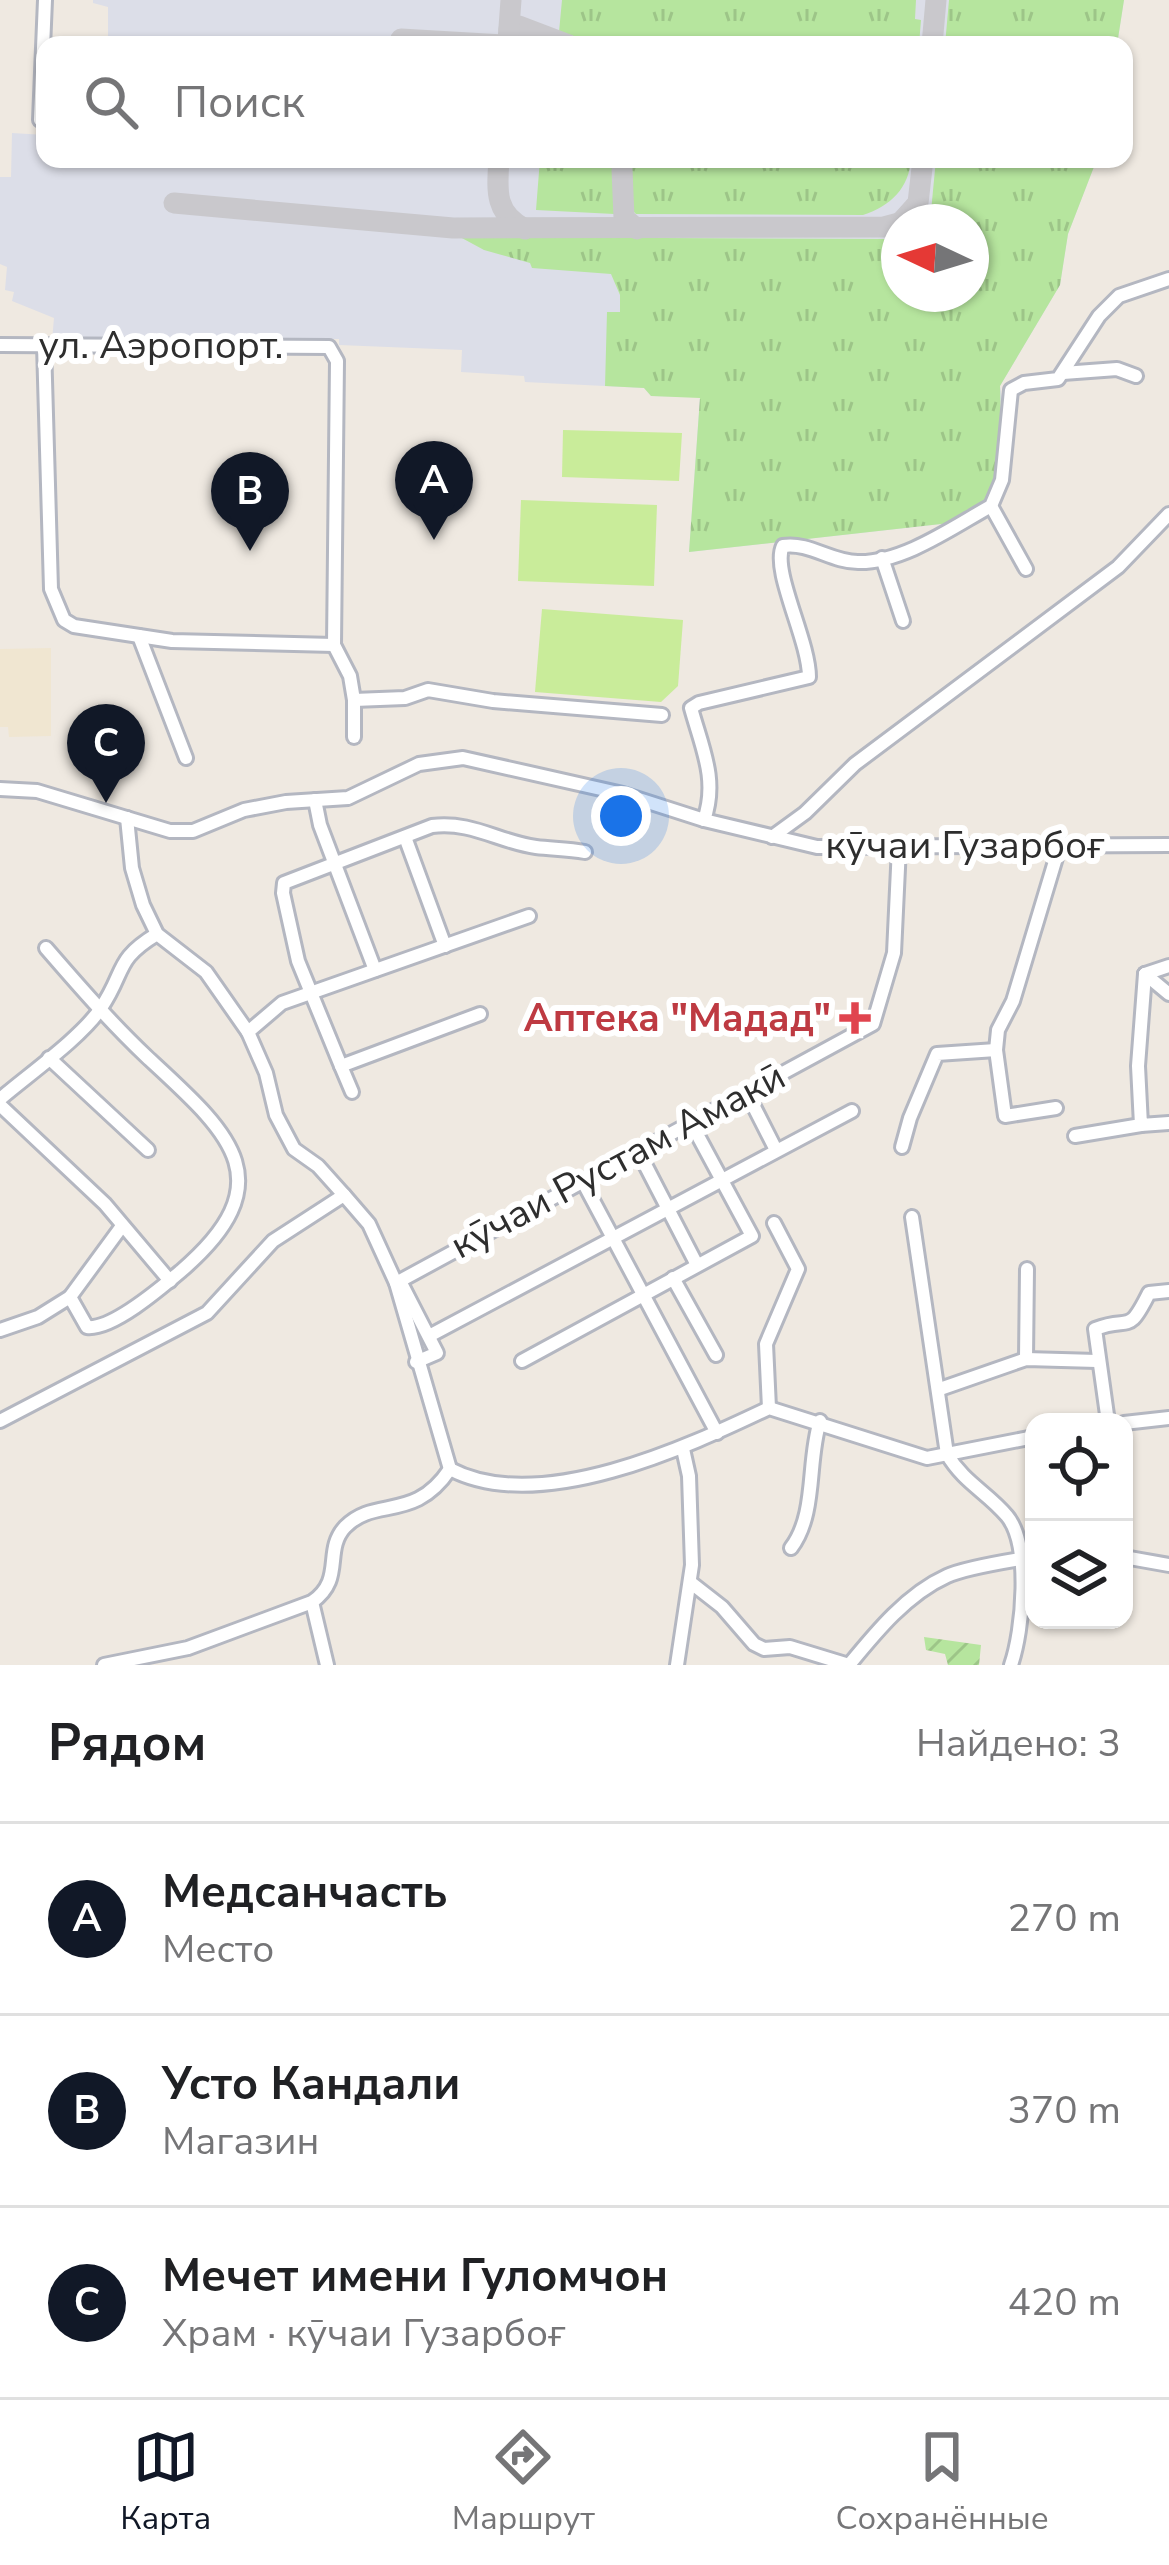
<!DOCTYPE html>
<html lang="ru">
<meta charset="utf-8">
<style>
:root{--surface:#fff;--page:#f2f2f2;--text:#202124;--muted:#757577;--line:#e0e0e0;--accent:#111827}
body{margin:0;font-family:"Nunito Sans",sans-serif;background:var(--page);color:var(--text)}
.controls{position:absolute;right:36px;bottom:36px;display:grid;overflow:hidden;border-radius:24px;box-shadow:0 3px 9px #0004}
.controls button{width:108px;height:108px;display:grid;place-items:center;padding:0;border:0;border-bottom:3px solid var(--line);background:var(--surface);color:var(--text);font:60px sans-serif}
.compass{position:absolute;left:881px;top:204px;width:108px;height:108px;border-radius:50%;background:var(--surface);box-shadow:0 3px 9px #0004;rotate:274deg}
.you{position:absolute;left:621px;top:816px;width:42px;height:42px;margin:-30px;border:9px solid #fff;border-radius:50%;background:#1a73e8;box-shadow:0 0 0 18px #1a73e833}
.badge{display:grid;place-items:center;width:78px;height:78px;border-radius:50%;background:var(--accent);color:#fff;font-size:39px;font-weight:700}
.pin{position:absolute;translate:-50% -99px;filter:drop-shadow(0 3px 6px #0008)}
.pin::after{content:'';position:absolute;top:63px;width:42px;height:36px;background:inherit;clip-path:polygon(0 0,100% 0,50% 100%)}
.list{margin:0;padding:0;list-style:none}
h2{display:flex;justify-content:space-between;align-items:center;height:156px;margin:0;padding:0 48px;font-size:51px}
h2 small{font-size:39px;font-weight:400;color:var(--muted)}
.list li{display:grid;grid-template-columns:78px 1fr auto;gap:36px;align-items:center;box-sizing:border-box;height:192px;padding:0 48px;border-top:3px solid var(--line)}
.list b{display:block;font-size:45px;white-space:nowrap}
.list p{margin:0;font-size:39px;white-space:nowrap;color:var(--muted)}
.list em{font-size:39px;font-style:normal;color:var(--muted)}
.icon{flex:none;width:66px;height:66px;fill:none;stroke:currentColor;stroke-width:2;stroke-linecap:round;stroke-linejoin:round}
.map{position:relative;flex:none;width:1169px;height:1665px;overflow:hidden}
.search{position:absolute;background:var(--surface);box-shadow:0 3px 9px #0004;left:36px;right:36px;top:36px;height:132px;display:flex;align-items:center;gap:30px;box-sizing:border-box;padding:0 42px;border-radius:24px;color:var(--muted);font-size:45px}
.sheet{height:732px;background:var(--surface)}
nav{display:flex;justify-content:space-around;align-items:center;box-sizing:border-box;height:168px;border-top:3px solid var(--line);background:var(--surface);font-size:33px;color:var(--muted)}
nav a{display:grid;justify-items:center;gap:6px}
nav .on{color:var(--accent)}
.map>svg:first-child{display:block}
</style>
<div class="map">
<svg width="1169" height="1665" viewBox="0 0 1169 1665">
<defs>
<pattern id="grass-tufts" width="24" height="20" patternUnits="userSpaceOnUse" patternTransform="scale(3)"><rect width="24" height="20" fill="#b6e59e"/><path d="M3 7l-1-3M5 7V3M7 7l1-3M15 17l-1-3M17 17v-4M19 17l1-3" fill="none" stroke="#9dc588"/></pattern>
<pattern id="garden-furrows" width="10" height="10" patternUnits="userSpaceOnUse" patternTransform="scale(3)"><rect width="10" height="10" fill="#b6e59e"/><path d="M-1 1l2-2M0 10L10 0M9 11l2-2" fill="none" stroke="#9dc588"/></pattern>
</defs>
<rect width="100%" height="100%" fill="#efe9e1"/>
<path fill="#f0e6d1" d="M51 648V736L9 737 8 727H0V649Z"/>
<g fill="#dcdee8" fill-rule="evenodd">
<path d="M93 0H1124L1117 45H108V7L93 3Z"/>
<path d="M12 133 45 135V159H1097L1068 234 1060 285 1000 386 1002 398 959 522 689 552 700 397 651 396 644 388 525 382 524 376 461 372 462 350 339 345V339L52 341 54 318 12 301 14 292 5 290 7 267 0 264V177H11ZM899 222H971V294H899Z"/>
</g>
<g fill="url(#grass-tufts)">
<path d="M562 0H916L915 19 921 20 919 45H636L635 40 607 38 606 45 559 32Z"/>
<path d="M949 0H1124L1117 45H945Z"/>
<path d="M540 159H598V163L614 164V214L536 210Z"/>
<path d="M651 159H911C909 188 891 206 863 215L636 214 632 210 631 164H650Z"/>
<path d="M936 159H1097L1068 234 1060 285 1000 386 1002 462 991 504 959 522 689 552 700 398 651 396 644 388 605 386 607 312H620V295L611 274 532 268 530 263 484 250 460 237 899 239V294H971V222H930Z"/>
</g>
<path fill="url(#garden-furrows)" d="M924 1637 981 1645 979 1665H948L945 1654 926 1650Z"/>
<g fill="#c9ec9a">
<path d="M563 430 682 433 679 481 562 477Z"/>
<path d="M521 500 657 505 654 586 518 581Z"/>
<path d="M542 609 683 620 678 686 661 702 535 692Z"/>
</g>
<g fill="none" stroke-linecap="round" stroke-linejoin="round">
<g stroke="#c9c8cc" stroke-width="21">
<path d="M509 29 519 26 569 45"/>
<path d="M401 39 503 45"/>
<path d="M508 41 511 0"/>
<path d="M932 45 936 0"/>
<path d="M499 159C497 190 494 213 525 229"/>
<path d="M622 169 624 218 637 229"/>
<path d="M174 203 453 228 884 227 899 223"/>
<path d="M901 222 918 203 923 159"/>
</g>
<g stroke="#b4b7c1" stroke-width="18">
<g id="minor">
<path d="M40 120 45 0"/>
<path d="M0 345 329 347 337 361 334 645"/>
<path d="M44 345 51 589 64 620 74 626 172 641 334 645"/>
<path d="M1063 373 1117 369 1136 376"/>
<path d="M991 506 1026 569"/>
<path d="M882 558 903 621"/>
<path d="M139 636 186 758"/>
<path d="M334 645 350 676 354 700 405 698 428 690 493 701 662 715"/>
<path d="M354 700V737"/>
<path d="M0 789 37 791 170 831H193L244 810 286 802 348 798 419 764 463 758 623 794 704 820 817 847 1169 845"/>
<path d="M315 800 320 825 375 970"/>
<path d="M127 818 132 868 143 905 157 934 206 972 248 1032"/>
<path d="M704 820C718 780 702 748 691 708L699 703 809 677C809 640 771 570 783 546 810 542 831 562 858 562 903 563 953 527 991 506L1002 480 1011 390 1024 383 1058 379 1099 316 1119 296 1169 279"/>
<path d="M405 837 445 946"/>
<path d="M772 837 805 813 855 764 1118 567 1169 514"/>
<path d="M1145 974 1138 1066 1141 1125 1169 1123"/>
<path d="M1145 974 1169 994"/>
<path d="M1145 974 1169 966"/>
<path d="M480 1014 341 1066 298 961 283 893 284 883 432 826C472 821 499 842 536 847 553 849 568 849 585 852"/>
<path d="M49 1058 148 1150"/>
<path d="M341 1066 352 1092"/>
<path d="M746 1091 776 1150"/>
<path d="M0 1099C28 1075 82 1037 101 1008 126 971 114 960 157 934"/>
<path d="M0 1105 105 1204 170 1281"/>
<path d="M1056 1108 1005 1116 996 1050 998 1030 1013 1001 1059 848"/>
<path d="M1075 1136 1141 1125"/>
<path d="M902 1147 910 1118 937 1054 996 1050"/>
<path d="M637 1149 697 1265"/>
<path d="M582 1180 717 1433"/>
<path d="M344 1195 318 1166 294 1149 276 1115 266 1073 248 1032 282 1003 529 916"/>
<path d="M912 1217 947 1454C964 1483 987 1492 1007 1516 1031 1545 1023 1631 1011 1665"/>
<path d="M673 1278 716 1355"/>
<path d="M396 1283 873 1024 894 953 899 847"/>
<path d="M401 1283 437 1353 416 1362"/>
<path d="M70 1297 122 1226"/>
<path d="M0 1330 38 1317 70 1297 87 1327C112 1330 161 1288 181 1271 287 1180 228 1132 147 1057 111 1023 78 985 46 948"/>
<path d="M429 1336 852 1111"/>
<path d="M1026 1359 1027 1269"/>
<path d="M522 1361 752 1236 690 1121"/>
<path d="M940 1389 1026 1359 1097 1361"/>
<path d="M769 1408 766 1344 798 1269 774 1223"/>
<path d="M0 1421 207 1313 273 1241 344 1195 369 1224 396 1283 450 1469"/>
<path d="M1108 1422 1095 1329C1131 1315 1127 1337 1149 1293L1169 1291"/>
<path d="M1124 1423 1169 1418"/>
<path d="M450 1469C539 1516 687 1447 769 1408L927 1458 1034 1437"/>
<path d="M791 1548C817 1514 807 1461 820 1421"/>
<path d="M1124 1557 1169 1565"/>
<path d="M690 1582 722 1607 754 1644 764 1649 790 1647 849 1665"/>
<path d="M312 1602 327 1665"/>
<path d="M104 1665 188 1648 312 1602C345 1579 323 1551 345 1527 375 1496 414 1523 450 1469"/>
<path d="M677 1665 692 1565 689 1476 683 1449"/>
<path d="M849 1665C876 1632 907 1594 947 1576 962 1569 1002 1562 1020 1559"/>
</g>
</g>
<use href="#minor" stroke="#fff" stroke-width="12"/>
</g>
<path fill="#e0444e" stroke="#fff" stroke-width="4.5" d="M849 1000h12v12h12v12h-12v12h-12v-12h-12v-12h12z"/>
<g text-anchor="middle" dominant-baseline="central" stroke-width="12" stroke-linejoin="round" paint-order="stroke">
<g font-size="39" fill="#2e2e2e" stroke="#fff">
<text x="161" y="345">ул. Аэропорт.</text>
<text x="965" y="845">кӯчаи Гузарбоғ</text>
<text transform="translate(618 1161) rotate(-28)">кӯчаи Рустам Амакӣ</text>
</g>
<g font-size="39" font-weight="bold" fill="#be3a42" stroke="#fff" text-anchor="end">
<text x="831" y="1018">Аптека "Мадад"</text>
</g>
</g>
</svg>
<div class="controls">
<button><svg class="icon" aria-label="locate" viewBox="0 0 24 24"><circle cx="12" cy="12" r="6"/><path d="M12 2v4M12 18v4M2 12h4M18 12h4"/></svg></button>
<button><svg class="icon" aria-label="layers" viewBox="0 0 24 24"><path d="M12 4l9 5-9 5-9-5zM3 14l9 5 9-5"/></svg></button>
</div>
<svg class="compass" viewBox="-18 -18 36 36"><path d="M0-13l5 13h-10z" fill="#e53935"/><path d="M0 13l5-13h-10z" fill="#757577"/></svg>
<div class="you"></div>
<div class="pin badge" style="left:434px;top:540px">A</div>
<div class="pin badge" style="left:250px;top:551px">B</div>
<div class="pin badge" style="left:106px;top:803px">C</div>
<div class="search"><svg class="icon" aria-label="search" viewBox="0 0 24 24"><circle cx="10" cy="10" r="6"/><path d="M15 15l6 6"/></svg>Поиск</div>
</div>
<section class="sheet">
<h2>Рядом<small>Найдено: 3</small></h2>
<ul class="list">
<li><span class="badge">A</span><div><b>Медсанчасть</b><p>Место</p></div><em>270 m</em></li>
<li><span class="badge">B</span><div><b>Усто Кандали</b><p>Магазин</p></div><em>370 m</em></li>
<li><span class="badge">C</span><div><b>Мечет имени Гуломчон</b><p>Храм · кӯчаи Гузарбоғ</p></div><em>420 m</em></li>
</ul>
</section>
<nav>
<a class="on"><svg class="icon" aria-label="map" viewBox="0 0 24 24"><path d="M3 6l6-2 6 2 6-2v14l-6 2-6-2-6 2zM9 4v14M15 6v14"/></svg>Карта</a>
<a><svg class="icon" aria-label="directions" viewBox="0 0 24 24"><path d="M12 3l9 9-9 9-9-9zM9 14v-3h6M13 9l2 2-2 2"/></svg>Маршрут</a>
<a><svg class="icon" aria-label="saved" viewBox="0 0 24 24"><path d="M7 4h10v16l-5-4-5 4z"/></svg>Сохранённые</a>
</nav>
